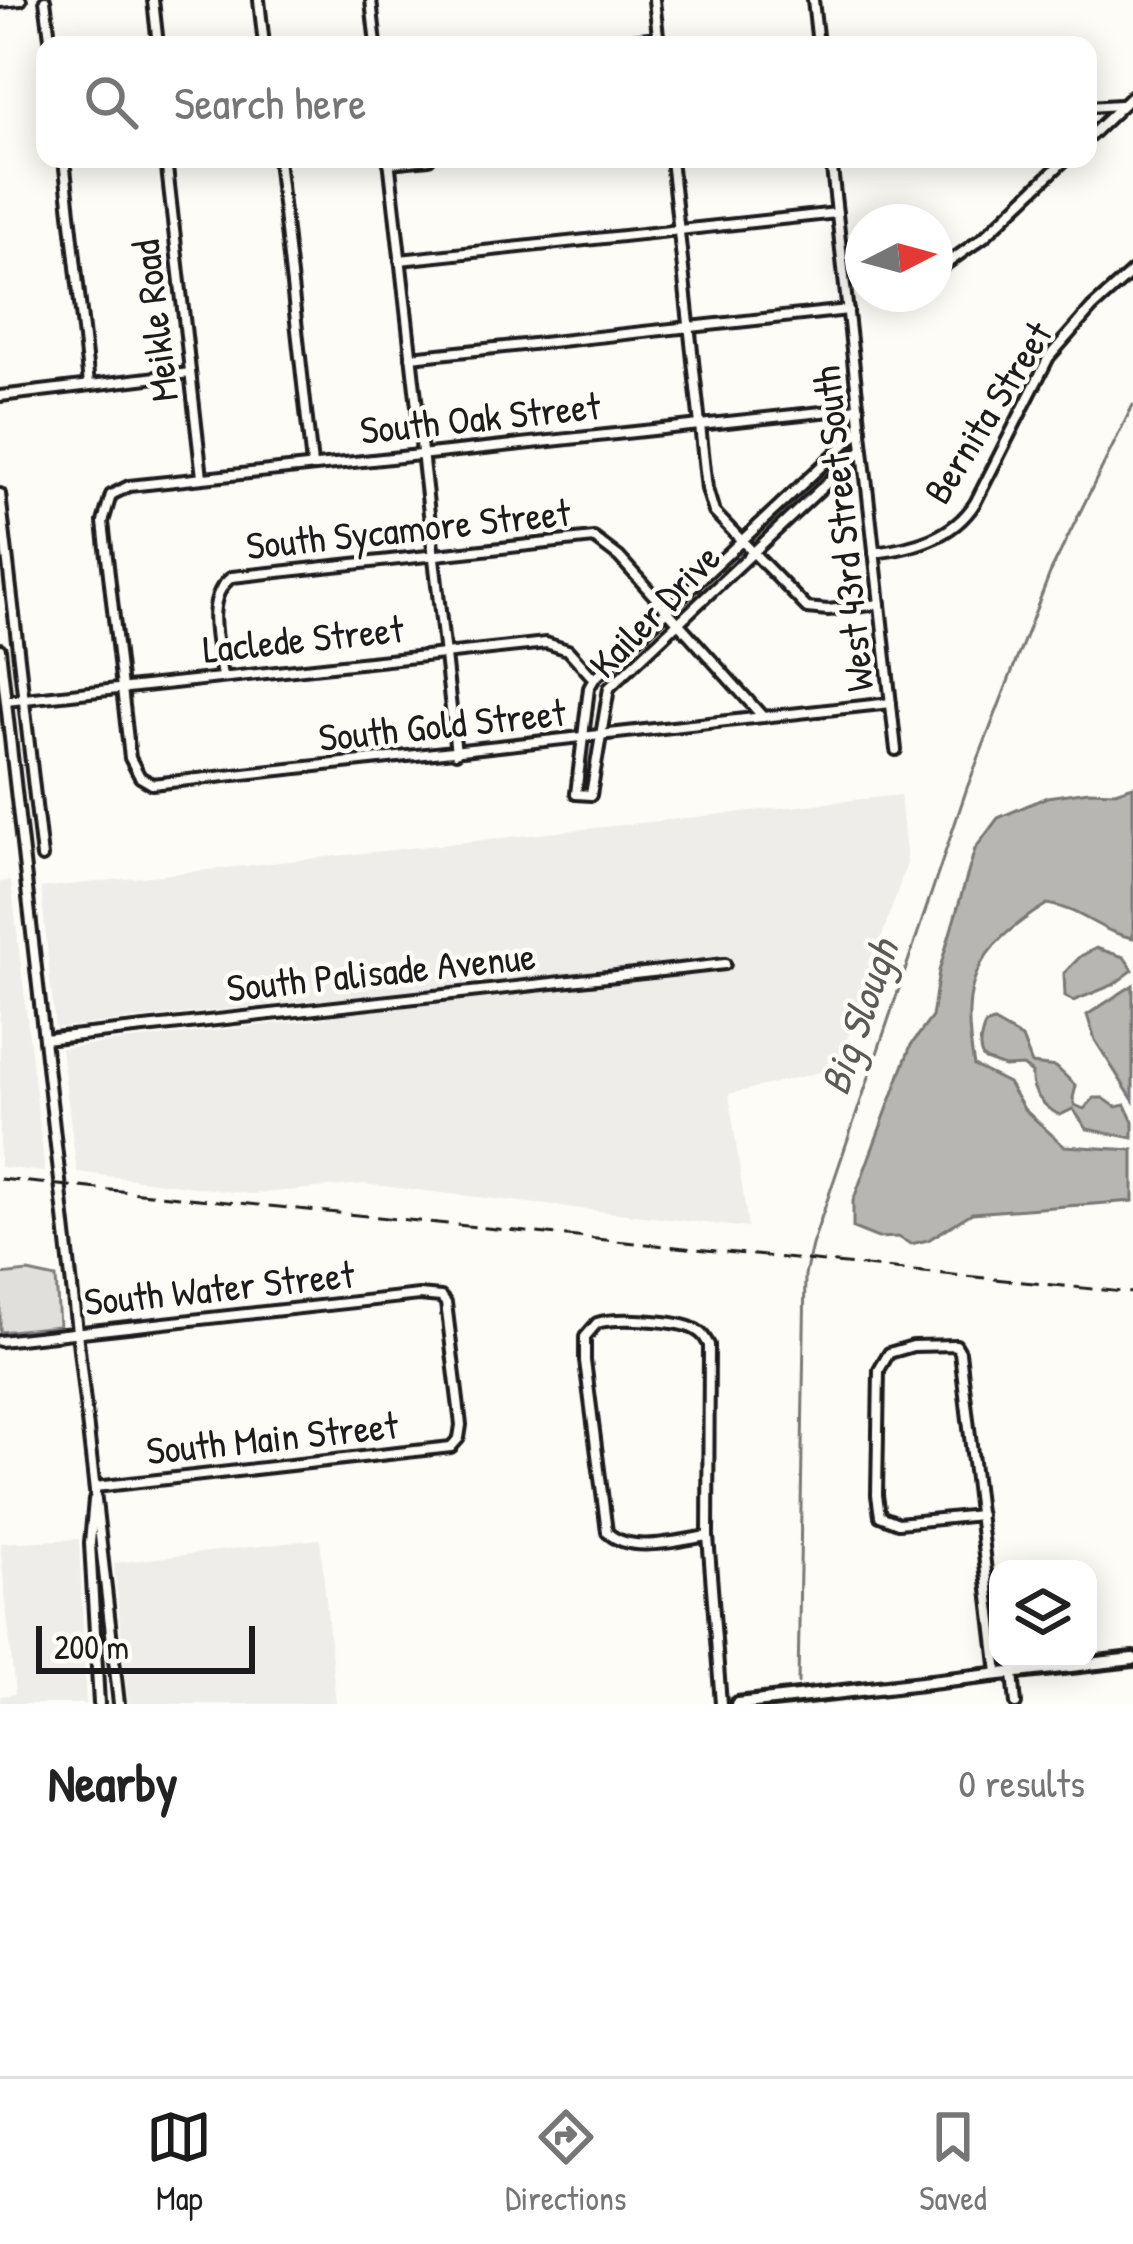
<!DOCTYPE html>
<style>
:root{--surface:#fff;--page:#f2f2f2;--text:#222;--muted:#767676;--line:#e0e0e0;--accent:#1c1c1c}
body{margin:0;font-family:"Patrick Hand",sans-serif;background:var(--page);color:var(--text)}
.controls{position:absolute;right:36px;bottom:36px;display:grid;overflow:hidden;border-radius:24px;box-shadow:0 6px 30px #0003}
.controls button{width:108px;height:108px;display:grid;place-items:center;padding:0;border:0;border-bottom:3px solid var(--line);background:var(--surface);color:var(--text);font:60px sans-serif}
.compass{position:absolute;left:845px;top:204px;width:108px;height:108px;border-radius:50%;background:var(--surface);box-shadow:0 6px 30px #0003;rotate:84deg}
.scale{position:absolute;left:36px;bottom:30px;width:219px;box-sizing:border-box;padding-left:12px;border:6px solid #1c1c1c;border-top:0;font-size:33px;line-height:42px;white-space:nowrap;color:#1c1c1c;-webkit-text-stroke:9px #fdfcf7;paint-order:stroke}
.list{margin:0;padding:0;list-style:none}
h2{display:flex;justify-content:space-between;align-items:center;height:156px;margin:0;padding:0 48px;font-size:51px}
h2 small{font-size:39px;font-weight:400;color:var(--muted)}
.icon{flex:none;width:66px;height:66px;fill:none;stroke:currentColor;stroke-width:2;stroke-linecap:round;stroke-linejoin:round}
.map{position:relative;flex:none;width:1133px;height:1704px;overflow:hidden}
.search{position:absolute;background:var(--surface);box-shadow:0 6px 30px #0003;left:36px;right:36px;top:36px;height:132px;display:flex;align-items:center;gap:30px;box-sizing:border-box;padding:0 42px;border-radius:24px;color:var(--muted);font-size:45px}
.sheet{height:372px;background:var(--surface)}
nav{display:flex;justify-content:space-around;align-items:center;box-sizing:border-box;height:168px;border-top:3px solid var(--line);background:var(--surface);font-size:33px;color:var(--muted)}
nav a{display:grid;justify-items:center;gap:6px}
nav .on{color:var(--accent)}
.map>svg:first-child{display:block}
</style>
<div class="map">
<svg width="1133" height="1704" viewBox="0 0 1133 1704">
<rect width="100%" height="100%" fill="#fdfcf7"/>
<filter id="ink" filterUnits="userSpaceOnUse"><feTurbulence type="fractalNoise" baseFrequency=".00833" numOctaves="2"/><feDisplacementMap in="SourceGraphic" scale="24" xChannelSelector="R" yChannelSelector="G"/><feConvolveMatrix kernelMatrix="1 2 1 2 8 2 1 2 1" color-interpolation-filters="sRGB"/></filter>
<g filter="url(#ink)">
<g fill="#eeede9">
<path d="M900 795 907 863 837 1068 729 1094 748 1228 364 1184 250 1194 77 1172 61 1048 327 1018 323 999 55 1028 41 888Z"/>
<path d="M11 881 45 1172 0 1167V882Z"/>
<path d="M79 1539 86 1704H0V1696L15 1694 0 1543Z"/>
<path d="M320 1539 336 1704H128L114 1563Z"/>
</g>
<path fill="#e0dfdb" stroke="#7e7e7c" stroke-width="3" d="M28 1272 56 1278 59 1326 0 1332V1275Z"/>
<g fill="#b7b6b2" stroke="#797876" stroke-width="3">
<path d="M1133 786V938C1099 932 1082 909 1047 904 975 949 959 982 974 1066L1008 1083 1024 1109 1064 1146 1133 1150V1201L972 1213 928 1240 911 1244 898 1237 878 1238 853 1228V1201L911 1045 932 1017 939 971 975 849 998 818 1047 797 1089 791 1115 792Z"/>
<path d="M1096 948 1124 957 1133 970 1113 985 1073 1001 1065 996 1064 973 1081 956Z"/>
<path d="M1133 985V1100L1095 1040 1087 1015Z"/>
<path d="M994 1022 1022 1038 1032 1064 1056 1067 1076 1086 1073 1098 1075 1105 1084 1109 1094 1098H1103L1116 1107 1125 1105 1133 1122V1138L1087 1129 1073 1109 1060 1115C1044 1108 1030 1091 1032 1073L1023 1066 1004 1067 985 1060C976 1051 981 1036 985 1025Z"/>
</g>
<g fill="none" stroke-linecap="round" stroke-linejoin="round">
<path stroke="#797876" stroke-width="3" d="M798 1683 805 1275 812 1245 967 788 1050 573 1133 405"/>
<g stroke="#1c1c1c" stroke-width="16">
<g id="minor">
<path d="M45 0 51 45"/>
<path d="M153 0 158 45"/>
<path d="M259 0 264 45"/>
<path d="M371 0 376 45"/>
<path d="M654 0 659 45"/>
<path d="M813 0 818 45"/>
<path d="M0 2 21 0"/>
<path d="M587 45 658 37"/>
<path d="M1088 107 1120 105"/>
<path d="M1088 138 1133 95"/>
<path d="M64 159 89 384"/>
<path d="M166 159 202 477"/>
<path d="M278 159 312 465"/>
<path d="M389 159 456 753"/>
<path d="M671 159 707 489 714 512 807 608 828 610 880 604"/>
<path d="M831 159 896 750"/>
<path d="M389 163 429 159"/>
<path d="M400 260 837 213"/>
<path d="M935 272 984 237 1066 159"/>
<path d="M411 357 848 310"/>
<path d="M0 396 190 373"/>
<path d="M859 408 129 486 111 495 103 522 130 758 140 777 152 784 891 703"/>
<path d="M861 429 594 679 589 688 576 794 591 795 609 688 862 450"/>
<path d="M0 494 42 857"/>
<path d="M874 553C913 548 953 538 975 503L1049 357 1092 308 1133 271"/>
<path d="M0 649 119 1704"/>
<path d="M222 677C218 646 202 598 232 577L594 538 619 557 763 717"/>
<path d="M6 701 546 643 568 650 594 679"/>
<path d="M44 1039 725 964"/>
<path d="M0 1341 419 1295 441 1297 446 1303 461 1425 459 1438 451 1447 95 1487"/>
<path d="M94 1500 90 1543 99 1704"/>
<path d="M980 1515 898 1523 880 1516 877 1495 879 1370 889 1353 913 1346 956 1345 960 1352 998 1673"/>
<path d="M708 1536C679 1540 630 1555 607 1532L585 1361V1337L597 1323C615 1317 679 1320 696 1330 703 1334 705 1338 709 1345L708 1536 721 1704"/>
<path d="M1013 1673 1016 1704"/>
</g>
</g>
<g stroke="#1c1c1c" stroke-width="20">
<path id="major" d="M737 1704 1133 1659"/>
</g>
<use href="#minor" stroke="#fdfcf7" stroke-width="8"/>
<use href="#major" stroke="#fdfcf7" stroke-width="10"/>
<path stroke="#1c1c1c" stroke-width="3" stroke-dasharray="18 9" stroke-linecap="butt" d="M0 1179 1133 1293"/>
</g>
</g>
<g text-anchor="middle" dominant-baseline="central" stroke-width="9" stroke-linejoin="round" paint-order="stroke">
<g font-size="39" fill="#1c1c1c" stroke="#fdfcf7">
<text transform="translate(154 321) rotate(-97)">Meikle Road</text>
<text transform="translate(987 412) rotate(-58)">Bernita Street</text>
<text transform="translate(480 417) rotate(-6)">South Oak Street</text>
<text transform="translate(408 528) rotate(-6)">South Sycamore Street</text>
<text transform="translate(842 529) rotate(-96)">West 43rd Street South</text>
<text transform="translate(654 610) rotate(-46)">Kailer Drive</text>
<text transform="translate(303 638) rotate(-6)">Laclede Street</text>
<text transform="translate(442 724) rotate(-6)">South Gold Street</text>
<text transform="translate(381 971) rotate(-6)">South Palisade Avenue</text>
<text transform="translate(219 1287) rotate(-6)">South Water Street</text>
<text transform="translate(272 1437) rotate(-6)">South Main Street</text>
</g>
<g font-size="42" font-style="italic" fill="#5a5a58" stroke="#fdfcf7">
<text transform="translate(858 1017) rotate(-71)">Big Slough</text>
</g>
</g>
</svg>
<div class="controls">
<button><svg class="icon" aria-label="layers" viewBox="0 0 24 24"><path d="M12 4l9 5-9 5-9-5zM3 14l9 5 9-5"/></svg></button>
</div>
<svg class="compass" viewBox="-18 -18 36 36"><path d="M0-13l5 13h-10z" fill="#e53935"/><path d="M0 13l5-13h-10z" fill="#767676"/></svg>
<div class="scale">200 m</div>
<div class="search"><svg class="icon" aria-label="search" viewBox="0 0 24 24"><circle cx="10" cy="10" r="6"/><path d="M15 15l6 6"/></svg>Search here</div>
</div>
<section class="sheet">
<h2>Nearby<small>0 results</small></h2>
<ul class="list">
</ul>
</section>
<nav>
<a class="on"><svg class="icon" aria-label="map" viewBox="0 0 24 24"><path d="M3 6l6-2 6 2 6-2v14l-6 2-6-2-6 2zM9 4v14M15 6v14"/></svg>Map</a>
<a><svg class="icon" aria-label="directions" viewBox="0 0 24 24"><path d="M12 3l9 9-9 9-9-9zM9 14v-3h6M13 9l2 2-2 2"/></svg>Directions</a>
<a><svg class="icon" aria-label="saved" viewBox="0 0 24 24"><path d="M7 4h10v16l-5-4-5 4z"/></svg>Saved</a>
</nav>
